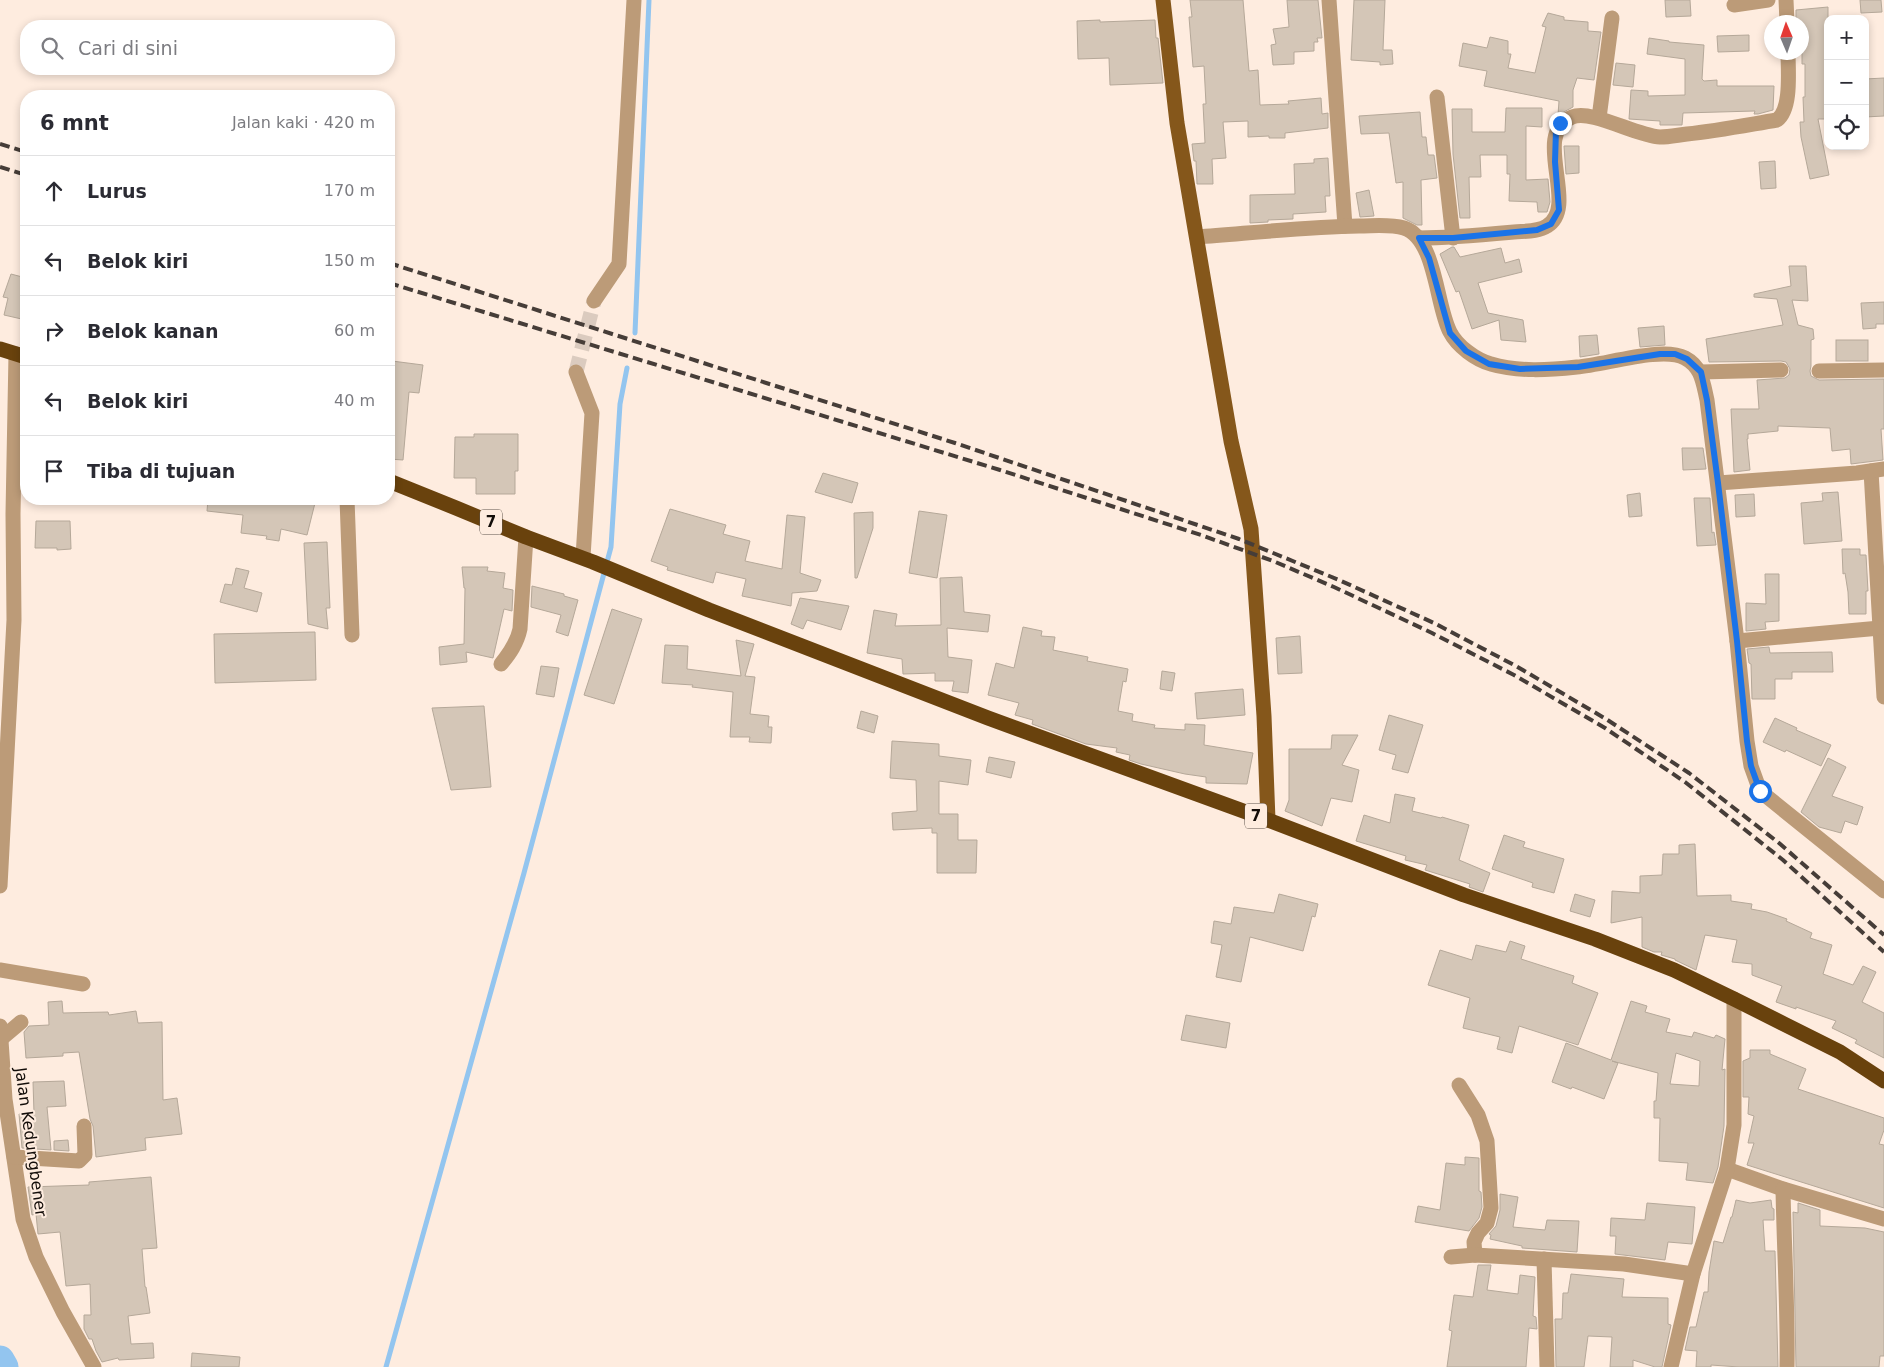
<!DOCTYPE html>
<html lang="id">
<meta charset="utf-8">
<style>
:root{--surface:#fff;--page:#f7f7f7;--text:#2b2b33;--muted:#7c7c81;--line:#e1e1e2}
body{margin:0;font-family:"DejaVu Sans",sans-serif;background:var(--page);color:var(--text)}
.controls{position:absolute;right:15px;top:15px;display:grid;overflow:hidden;border-radius:10px;box-shadow:0 2px 8px #0003}
.controls button{width:45px;height:45px;display:grid;place-items:center;padding:0;border:0;border-bottom:1px solid var(--line);background:var(--surface);color:var(--text);font:25px sans-serif}
.compass{position:absolute;left:1764px;top:15px;width:45px;height:45px;border-radius:50%;background:var(--surface);box-shadow:0 2px 8px #0003;rotate:358deg}
.stop{position:absolute;width:15px;height:15px;margin:-11px;border:4px solid #1a73e8;border-radius:50%;background:#fff}
.stop.end{background:#1a73e8;border-color:#fff;box-shadow:0 1px 5px #0008}
.list{margin:0;padding:0;list-style:none}
h2{display:flex;justify-content:space-between;align-items:center;height:65px;margin:0;padding:0 20px;font-size:21px}
h2 small{font-size:16px;font-weight:400;color:var(--muted)}
.list li{display:grid;grid-template-columns:32px 1fr auto;gap:15px;align-items:center;box-sizing:border-box;height:70px;padding:0 20px;border-top:1px solid var(--line)}
.list b{display:block;font-size:19px;white-space:nowrap}
.list em{font-size:16px;font-style:normal;color:var(--muted)}
.icon{flex:none;width:28px;height:28px;fill:none;stroke:currentColor;stroke-width:2;stroke-linecap:round;stroke-linejoin:round}
.map{position:relative;flex:none;width:1884px;height:1367px;overflow:hidden}
.search{position:absolute;background:var(--surface);box-shadow:0 2px 8px #0003;left:20px;top:20px;width:375px;height:55px;display:flex;align-items:center;gap:12px;box-sizing:border-box;padding:0 18px;border-radius:20px;color:var(--muted);font-size:19px}
.panel{position:absolute;background:var(--surface);box-shadow:0 2px 8px #0003;left:20px;top:90px;width:375px;height:415px;border-radius:20px}
.map>svg:first-child{display:block}
</style>
<div class="map">
<svg width="1884" height="1367" viewBox="0 0 1884 1367">
<rect width="100%" height="100%" fill="#feecdf"/>
<g fill="none" stroke-linecap="round" stroke-linejoin="round">
<g stroke="#93c5ef" stroke-width="5">
<path d="M635 333 649 0"/>
<path d="M386 1367 524 873 611 547 620 404 627 368"/>
</g>
<path stroke="#93c5ef" stroke-width="29" d="M0 1360 4 1367"/>
</g>
<g fill="#d4c6b7" stroke="#b5a899" fill-rule="evenodd">
<path d="M1190 0H1243L1249 71 1258 70 1260 105 1289 104 1288 101 1321 98 1322 114 1328 113V128L1285 133V138H1269V136L1248 137V121L1223 122 1226 158 1212 159 1213 184H1197L1196 161H1194L1192 144 1205 143 1203 104H1206L1204 66 1193 67 1189 17H1192Z"/>
<path d="M1287 0H1318L1322 38H1317L1318 42H1314V51L1294 52V64L1273 65 1271 45 1276 44 1273 29 1289 27Z"/>
<path d="M1354 0H1385L1383 50H1392L1393 64 1380 65V62L1351 60Z"/>
<path d="M1665 0H1690L1691 16 1666 17Z"/>
<path d="M1860 0H1881L1882 12 1861 13Z"/>
<path d="M1828 7V119H1818L1829 175 1810 179 1801 137 1800 122H1804L1803 97H1805V64H1802V22H1796V10Z"/>
<path d="M1548 13 1564 17V20L1588 22V31L1601 32 1594 80 1577 78 1573 90V107L1558 115 1559 101 1484 86 1487 71 1459 66 1463 43 1487 48 1490 37 1508 41V54H1511L1508 68 1535 73 1546 27 1542 26Z"/>
<path d="M1100 20V22L1155 20 1156 38H1158L1163 83 1110 85 1109 58 1078 59 1077 21Z"/>
<path d="M1749 35V51L1718 52 1717 36Z"/>
<path d="M1649 38 1669 41V42L1704 45 1702 79 1704 81 1717 80V86H1774L1773 110 1758 114H1754L1755 111 1683 113 1682 125H1660V121L1629 119 1631 90 1648 91V96L1685 95V59L1647 54Z"/>
<path d="M1616 63 1635 65 1633 87 1613 85Z"/>
<path d="M1884 78V116L1865 117V79Z"/>
<path d="M1506 108H1542V127L1526 126V180L1548 179 1550 202 1547 212H1538L1537 202 1509 201 1510 174H1507V155H1480L1481 177H1469L1470 218H1460L1453 154 1452 109H1472V132H1505Z"/>
<path d="M1420 112 1422 137H1426L1428 155H1434L1437 178 1421 180 1422 225H1417L1403 218V182L1396 183 1389 133 1361 134 1359 116Z"/>
<path d="M1564 146H1579V173L1566 174Z"/>
<path d="M1328 158 1330 196H1325L1326 212 1293 214V219L1268 220V222L1250 223V195L1295 194 1294 164 1314 163V159Z"/>
<path d="M1775 161 1776 188 1761 189 1759 162Z"/>
<path d="M1369 190 1374 216 1360 217 1356 193Z"/>
<path d="M1452 247H1454L1460 257 1501 248 1505 263 1519 259 1522 272 1478 283 1488 313 1523 320 1526 342 1501 340 1499 320 1472 329 1459 291 1456 292 1440 254Z"/>
<path d="M1789 266H1806L1808 301 1792 300 1798 325 1813 329 1814 339 1811 340V366L1810 371 1811 376 1819 380 1884 379V429H1881L1883 460 1851 464 1850 449 1832 451 1830 428 1778 426V431L1748 434V439H1747L1750 470 1734 472 1731 409H1759L1757 380 1785 378 1789 375 1790 369 1786 362 1781 361 1709 362 1706 339 1783 325 1777 299 1754 297V294L1791 286Z"/>
<path d="M11 274 26 278V320L4 315 8 298 3 297Z"/>
<path d="M1884 302V324H1876V328L1863 329 1861 303Z"/>
<path d="M1664 326 1665 345 1640 347 1638 328Z"/>
<path d="M1597 335 1599 354 1580 357 1579 336Z"/>
<rect x="1836" y="340" width="32" height="21"/>
<path d="M392 361 423 365 419 393 409 392 403 460 389 459V385Z"/>
<path d="M474 434H518V471H515V494H476V478H454L455 437H474Z"/>
<path d="M1682 448H1703L1706 469 1683 470Z"/>
<path d="M823 473 858 483 852 503 815 492Z"/>
<path d="M1838 492 1842 541 1804 544 1801 503 1823 501 1822 493Z"/>
<path d="M1640 493 1642 516 1629 517 1627 495Z"/>
<path d="M1754 494 1755 516 1736 517 1735 495Z"/>
<path d="M1694 498H1710L1712 533 1714 532 1716 545 1697 546Z"/>
<path d="M208 499H316L307 535 281 529 279 541 266 539 267 536 241 533 243 515 207 511Z"/>
<path d="M670 509 726 525 723 534 750 541 745 561 782 569 787 515 805 517 800 573 821 580 817 591 792 593 791 606 742 596 746 579 716 572 713 583 667 570 668 567 651 561Z"/>
<path d="M919 511 947 515 937 578 909 573Z"/>
<path d="M873 512V528L857 578H855L854 513Z"/>
<path d="M36 521H70L71 549 57 550V548H35Z"/>
<path d="M327 542 330 608H326L328 629 308 624 304 543Z"/>
<path d="M1842 549H1860V555H1866L1868 591H1866V614H1849L1848 592 1845 573 1843 574Z"/>
<path d="M462 567H488L487 571 505 573 503 588 513 590 512 611 504 609 493 658 466 652 467 662 440 665 439 647 464 644 465 588H464Z"/>
<path d="M236 568 249 571 244 588 262 593 257 612 220 602 225 584 232 585Z"/>
<path d="M1765 574H1779V621L1765 622 1766 629 1746 631V603L1766 604Z"/>
<path d="M962 577 964 612 990 615 988 632 947 628 948 657 972 660 968 693 952 691 954 681H935V673L903 674 902 659 867 653 874 610 897 614 895 626 941 625 940 578Z"/>
<path d="M532 586 564 594V596L578 600 568 636 556 632 561 615 531 607Z"/>
<path d="M800 598 849 606 841 630 807 620 803 629 791 624Z"/>
<path d="M612 609 642 619 614 704 584 695Z"/>
<path d="M1023 627 1042 631 1041 636 1055 637 1053 650 1088 657 1087 661 1128 669 1126 682 1123 681 1118 711 1133 714 1132 721 1155 725 1154 728 1185 730V724L1205 725 1204 745 1253 753 1247 784 1206 783V777L1185 774 1141 764 1129 760 1130 755 1116 752 1117 748 1086 744 1032 724 1033 720 1015 715 1019 703 988 695 996 663 1014 668Z"/>
<path d="M315 632 316 680 215 683 214 634Z"/>
<path d="M1300 636 1302 673 1278 674 1276 638Z"/>
<path d="M736 640 754 644 745 676 755 677 750 714 769 716 768 727H772L771 743 749 742 750 737H730L733 692 692 687 693 685 662 683 665 645 688 646 687 669 741 676Z"/>
<path d="M1769 647 1770 653 1832 652 1833 672H1792V679H1775V699H1752L1751 664 1749 663 1747 649Z"/>
<path d="M541 666 559 668 554 697 536 694Z"/>
<path d="M1162 671 1175 673 1172 691 1160 689Z"/>
<path d="M1243 689 1245 715 1197 719 1195 693Z"/>
<path d="M484 706 491 787 451 790 432 708Z"/>
<path d="M861 711 878 716 874 733 857 728Z"/>
<path d="M1389 715 1423 725 1408 773 1392 769 1396 755 1379 750Z"/>
<path d="M1775 718 1797 728 1796 730 1831 745 1821 766 1786 750 1785 752 1763 742Z"/>
<path d="M1332 735H1358L1342 765 1359 770 1352 802 1331 798 1322 826 1285 811 1289 800V749H1331Z"/>
<path d="M892 741 939 744V756L971 760 968 785 939 781V814H958V840H977L976 873H937V833H932V828L893 830 892 813 917 811 916 780 890 778Z"/>
<path d="M989 757 1015 762 1011 778 986 772Z"/>
<path d="M1828 758 1846 767 1832 796 1863 807 1857 825 1845 821 1841 833 1819 827 1801 812Z"/>
<path d="M1395 794 1415 798 1412 811 1441 818 1442 817 1469 825 1459 860 1490 873 1483 892 1469 887 1470 884 1425 870 1427 865 1405 860 1406 856 1356 841 1364 815 1390 823Z"/>
<path d="M1504 835 1525 842 1523 847 1564 859 1554 893 1532 887 1533 883 1492 869Z"/>
<path d="M1695 844 1697 896 1731 895V901L1752 904 1751 909 1767 912 1787 919 1786 921 1812 933 1810 938 1832 945 1823 974 1853 985 1863 966 1876 972 1862 1002 1884 1013V1058L1855 1043 1857 1040 1832 1028 1836 1021 1796 1007V1009L1776 1002 1782 986 1752 975V964L1732 962 1737 940 1705 935 1696 970 1675 960V959L1661 955 1662 952H1654L1642 947V917L1611 923 1612 891 1640 893V876L1662 875 1663 854H1679V845Z"/>
<path d="M1279 894 1318 904 1315 917 1312 916 1303 951 1250 937 1241 982 1216 977 1222 945 1211 943 1214 921 1231 924 1234 907 1274 913Z"/>
<path d="M1575 894 1595 900 1590 917 1570 911Z"/>
<path d="M1510 941 1525 946 1521 959 1574 976 1572 983 1598 993 1578 1045 1519 1026 1512 1053 1497 1049 1500 1037 1463 1028 1470 998 1428 985 1440 950 1472 960 1476 945 1506 952Z"/>
<path d="M62 1001 63 1013 108 1012 109 1015 136 1011 138 1023 162 1022 163 1100 177 1098 182 1134 145 1138 146 1150 96 1157 93 1126 90 1119 79 1052 63 1053V1056L26 1058 24 1032 29 1026 49 1025 48 1002Z"/>
<path d="M1631 1001 1647 1006 1645 1012 1670 1019 1666 1032 1692 1037 1694 1032 1714 1038 1716 1035 1725 1039 1722 1070 1725 1069 1724 1126 1718 1167 1713 1183 1686 1180 1688 1163 1659 1161 1660 1118H1654V1101H1656L1658 1073 1612 1061 1618 1063 1604 1099 1572 1087 1571 1089 1552 1082 1566 1043 1611 1060ZM1676 1053 1700 1061 1699 1086 1670 1084Z"/>
<path d="M1186 1015 1230 1023 1226 1048 1181 1040Z"/>
<path d="M1750 1050H1770V1054L1806 1069 1798 1089 1884 1118V1130L1879 1144 1884 1145V1208L1747 1165 1754 1143H1748L1754 1116 1748 1114 1749 1097H1743V1061L1750 1058Z"/>
<path d="M64 1081 66 1106 47 1107 51 1150 22 1148 19 1114 34 1113 33 1082Z"/>
<path d="M68 1140 69 1151 54 1150V1141Z"/>
<path d="M1465 1157 1479 1158V1191L1481 1192 1482 1207 1479 1218 1469 1231 1415 1222 1418 1206 1440 1210 1446 1163 1465 1165Z"/>
<path d="M151 1177 157 1248 142 1249 145 1287H146L150 1313 128 1316 131 1344 153 1343 154 1358 119 1360 118 1358 102 1362 96 1351 92 1339H89L84 1329V1315H91L90 1284 66 1286 60 1232 38 1234 36 1214 32 1215 28 1187 89 1185V1182Z"/>
<path d="M1500 1194 1518 1197 1513 1227 1545 1230 1547 1220 1579 1221 1577 1252 1522 1248V1246L1490 1239 1491 1235 1489 1234 1496 1226 1500 1210Z"/>
<path d="M1736 1200 1750 1203 1771 1200 1772 1208 1774 1209V1220H1763L1765 1251H1775L1778 1367H1739L1711 1365V1367H1696L1697 1351 1685 1350 1690 1327H1696L1704 1292H1708L1709 1272 1714 1241 1723 1243 1731 1217H1732Z"/>
<path d="M1647 1203 1695 1207 1692 1244 1668 1242 1665 1260 1615 1254 1616 1236H1610L1611 1218 1645 1220Z"/>
<path d="M1798 1203 1820 1210V1226L1865 1228 1884 1232V1356H1880L1879 1367H1796L1793 1212 1798 1213Z"/>
<path d="M1478 1265H1491L1487 1290 1518 1294 1520 1275 1535 1277 1533 1316 1536 1317 1537 1329 1529 1328 1526 1367H1447L1452 1331 1449 1330 1454 1295 1473 1297Z"/>
<path d="M1571 1274 1624 1279 1622 1297 1668 1298V1324L1671 1325 1662 1367H1655L1633 1360V1367H1610L1612 1337 1588 1336 1584 1367H1556L1555 1319H1562L1563 1293H1568Z"/>
<path d="M192 1353 240 1357 239 1367H191Z"/>
</g>
<g fill="none" stroke-linecap="round" stroke-linejoin="round">
<path stroke="#dbcbbf" stroke-width="15" stroke-dasharray="15 8" stroke-linecap="butt" d="M576 372 594 301"/>
<g stroke="#bc9b78" stroke-width="15">
<path d="M1329 0 1345 226"/>
<path d="M1786 0 1787 22"/>
<path d="M1734 5 1768 0"/>
<path d="M1437 97 1453 238"/>
<path d="M1599 118 1612 18"/>
<path d="M1197 237C1251 233 1305 227 1359 226 1374 226 1390 224 1404 228 1436 238 1436 306 1450 332 1457 346 1476 360 1491 364 1518 372 1549 370 1577 367 1605 365 1662 346 1685 358 1702 367 1703 383 1707 400L1737 641 1747 741 1751 766 1760 791 1884 891"/>
<path d="M1419 238C1451 238 1482 235 1514 232 1524 231 1538 232 1547 226 1580 206 1530 134 1572 117 1592 109 1636 136 1660 137 1669 137 1678 135 1687 134 1717 131 1747 125 1777 120 1792 109 1788 70 1788 52"/>
<path d="M594 301 619 264 634 0"/>
<path d="M1819 371 1884 370"/>
<path d="M576 372 592 413 583 557"/>
<path d="M1701 372 1781 370"/>
<path d="M1871 471 1884 697"/>
<path d="M1718 483 1857 473 1884 469"/>
<path d="M347 499 352 635"/>
<path d="M1737 641 1880 628"/>
<path d="M501 664C510 653 517 643 520 629L526 537"/>
<path d="M0 886 14 620 13 514 16 354"/>
<path d="M0 970 83 984"/>
<path d="M0 1026 5 1099 23 1219 36 1257 63 1312 94 1367"/>
<path d="M2 1038 21 1022"/>
<path d="M1459 1085 1478 1115 1487 1141 1491 1208 1487 1223 1478 1233 1474 1242 1475 1255"/>
<path d="M14 1157 79 1161 85 1155 84 1126"/>
<path d="M1727 1169 1783 1189 1884 1219"/>
<path d="M1783 1189C1784 1248 1788 1308 1787 1367"/>
<path d="M1451 1257 1475 1255 1624 1264 1693 1274"/>
<path d="M1544 1259 1547 1367"/>
<path d="M1671 1367 1693 1274 1727 1169 1734 1125V999"/>
</g>
<path stroke="#85571b" stroke-width="15" d="M1163 0 1177 123 1231 441 1251 529 1264 716 1268 820"/>
<g stroke="#69420d" stroke-width="15">
<path d="M0 349 26 357"/>
<path d="M389 481 456 508 526 537 593 562 709 610 988 718 1268 820 1464 895 1595 939 1674 970 1734 999 1840 1052 1884 1081"/>
</g>
<g stroke="#463d38" stroke-width="4" stroke-dasharray="10 5" stroke-linecap="butt">
<path d="M0 144 26 152"/>
<path d="M0 167 26 175"/>
<path d="M389 263 955 443 1239 539 1339 580 1434 623 1516 666 1606 719 1689 773 1779 843 1884 935"/>
<path d="M389 283 1000 470 1201 535 1273 561 1334 587 1432 633 1514 675 1605 728 1685 782 1783 860 1884 952"/>
</g>
</g>
<g fill="none" stroke-linecap="round" stroke-linejoin="round">
<path stroke="#1a73e8" stroke-width="6" d="M1560 123 1556 130 1555 162 1559 210 1551 224 1537 230 1453 238H1419L1429 258 1450 333 1466 351 1489 364 1520 369 1578 367 1660 354H1675L1687 359 1701 372 1707 400 1718 483 1737 641 1747 741 1751 766 1760 791"/>
</g>
<g text-anchor="middle" dominant-baseline="central" stroke-width="4" stroke-linejoin="round" paint-order="stroke">
<g fill="#feecdf" stroke="#5a5049" stroke-width="1">
<rect x="480" y="509.5" width="22" height="25" rx="4"/>
<rect x="1245" y="803.5" width="22" height="25" rx="4"/>
</g>
<g font-size="15" font-weight="bold" fill="#130d09">
<text x="491" y="522">7</text>
<text x="1256" y="816">7</text>
</g>
<g font-size="16" fill="#130d09" stroke="#feecdf">
<text transform="translate(31 1142) rotate(82)">Jalan Kedungbener</text>
</g>
</g>
</svg>
<div class="controls">
<button>+</button>
<button>−</button>
<button><svg class="icon" aria-label="locate" viewBox="0 0 24 24"><circle cx="12" cy="12" r="6"/><path d="M12 2v4M12 18v4M2 12h4M18 12h4"/></svg></button>
</div>
<svg class="compass" viewBox="-18 -18 36 36"><path d="M0-13l5 13h-10z" fill="#e53935"/><path d="M0 13l5-13h-10z" fill="#7c7c81"/></svg>
<div class="stop" style="left:1760px;top:791px"></div>
<div class="stop end" style="left:1560px;top:123px"></div>
<div class="search"><svg class="icon" aria-label="search" viewBox="0 0 24 24"><circle cx="10" cy="10" r="6"/><path d="M15 15l6 6"/></svg>Cari di sini</div>
<section class="panel">
<h2>6 mnt<small>Jalan kaki · 420 m</small></h2>
<ul class="list">
<li><svg class="icon" aria-label="ahead" viewBox="0 0 24 24"><path d="M12 20V5M6 11l6-6 6 6"/></svg><div><b>Lurus</b></div><em>170 m</em></li>
<li><svg class="icon" aria-label="left" viewBox="0 0 24 24"><path d="M17 20v-9H6M10 6l-5 5 5 5"/></svg><div><b>Belok kiri</b></div><em>150 m</em></li>
<li><svg class="icon" aria-label="right" viewBox="0 0 24 24"><path d="M7 20v-9h11M14 6l5 5-5 5"/></svg><div><b>Belok kanan</b></div><em>60 m</em></li>
<li><svg class="icon" aria-label="left" viewBox="0 0 24 24"><path d="M17 20v-9H6M10 6l-5 5 5 5"/></svg><div><b>Belok kiri</b></div><em>40 m</em></li>
<li><svg class="icon" aria-label="arrive" viewBox="0 0 24 24"><path d="M6 21V4h12l-3 4 3 4H6"/></svg><div><b>Tiba di tujuan</b></div></li>
</ul>
</section>
</div>
